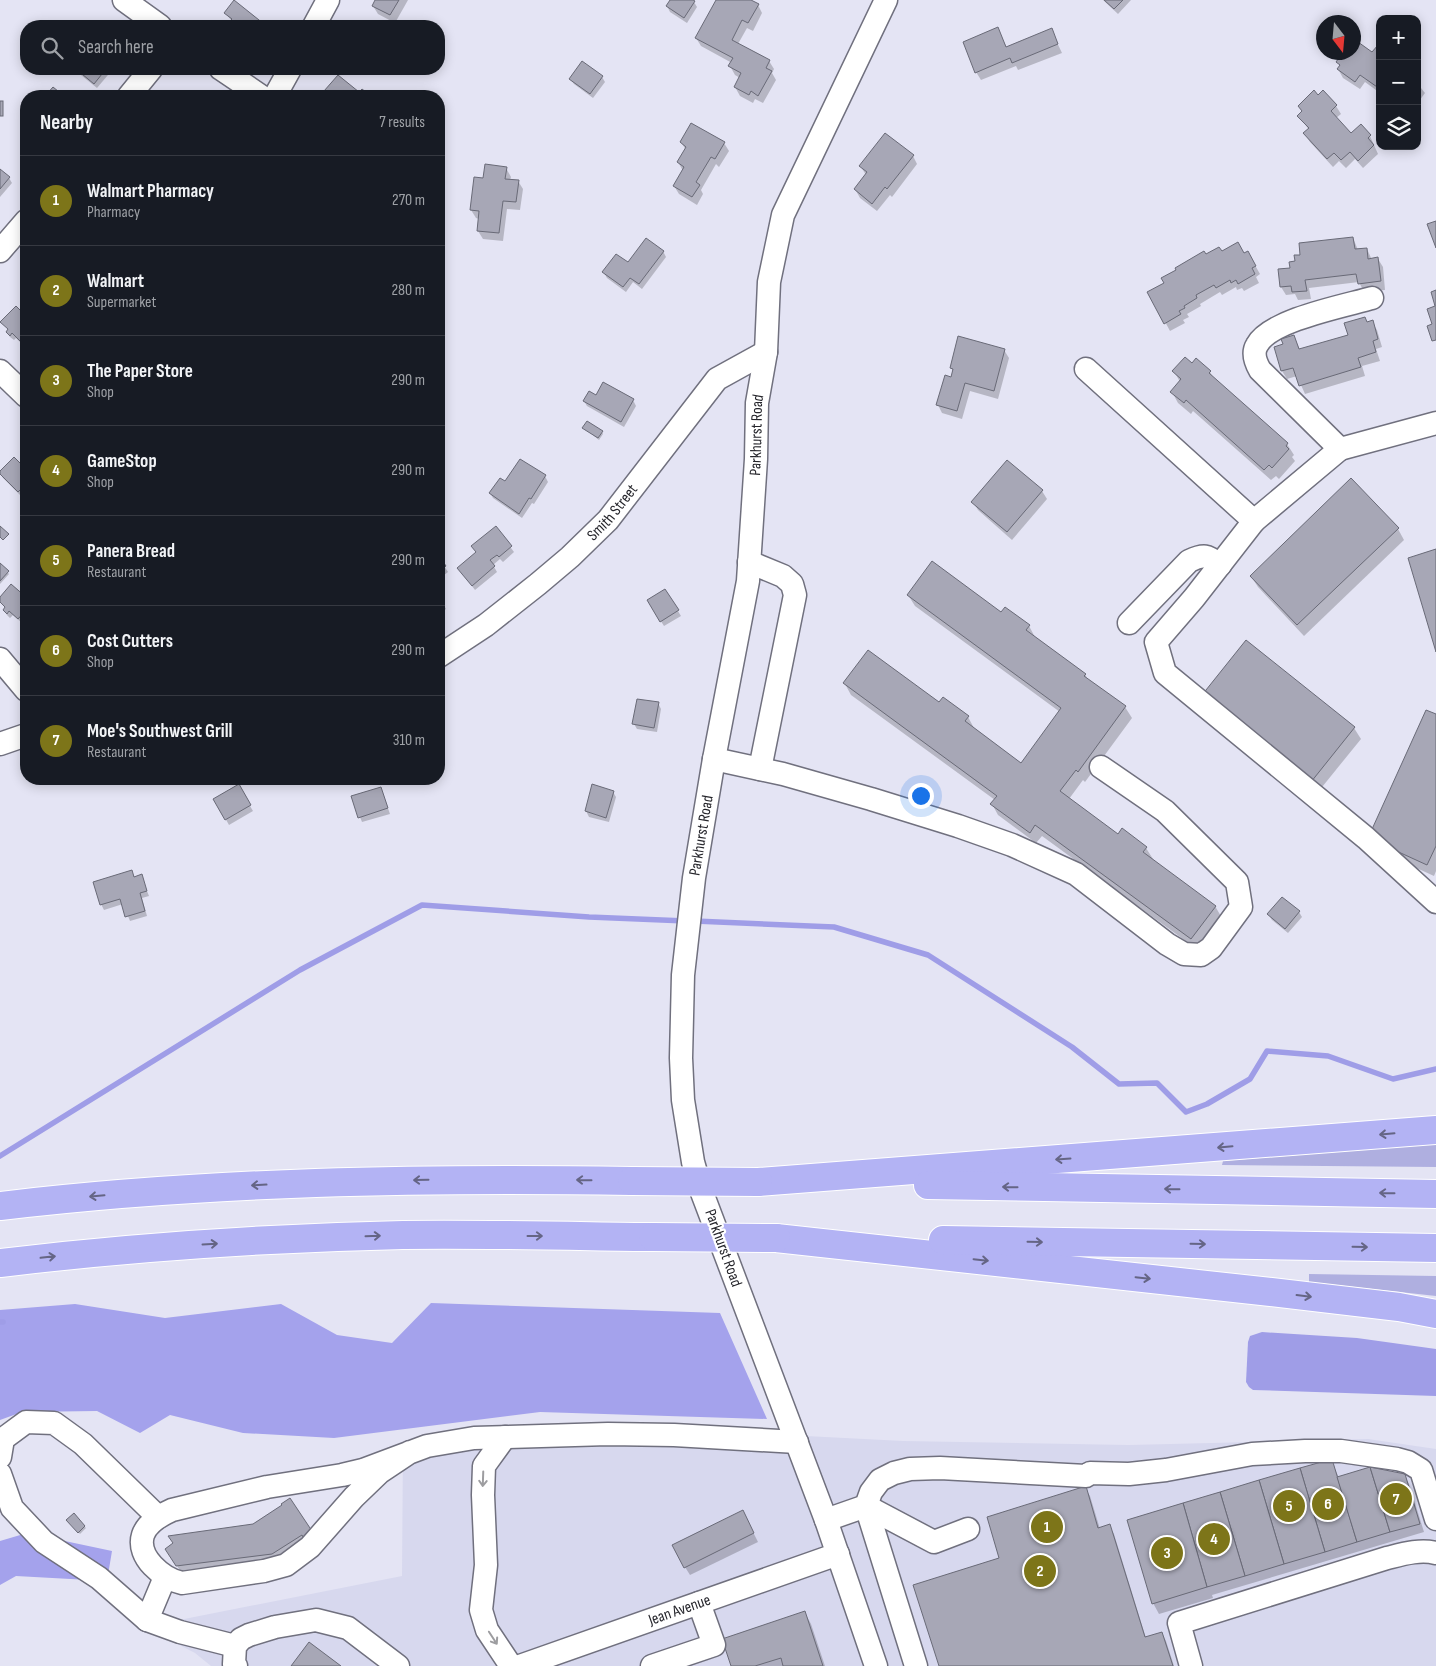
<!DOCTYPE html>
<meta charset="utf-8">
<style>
:root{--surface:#171b24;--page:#20242c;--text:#f1f3f6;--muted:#9ea1a6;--line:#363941;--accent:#7d7519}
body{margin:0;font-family:"Sofia Sans Condensed",sans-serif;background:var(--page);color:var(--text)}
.controls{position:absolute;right:15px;top:15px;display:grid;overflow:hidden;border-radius:10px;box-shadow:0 2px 12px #0003}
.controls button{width:45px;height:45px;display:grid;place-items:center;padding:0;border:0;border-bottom:1px solid var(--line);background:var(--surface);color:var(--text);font:25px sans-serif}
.compass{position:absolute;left:1316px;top:15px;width:45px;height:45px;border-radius:50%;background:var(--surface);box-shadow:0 2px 12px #0003;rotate:164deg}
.you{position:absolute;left:920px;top:795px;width:18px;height:18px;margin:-12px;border:4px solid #fff;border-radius:50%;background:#1a73e8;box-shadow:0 0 0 8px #1a73e833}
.badge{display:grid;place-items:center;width:32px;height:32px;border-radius:50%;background:var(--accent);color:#fff;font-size:16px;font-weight:700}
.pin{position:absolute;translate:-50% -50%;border:2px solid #fff;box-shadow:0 1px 5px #0006}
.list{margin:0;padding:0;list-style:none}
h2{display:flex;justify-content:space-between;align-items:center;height:65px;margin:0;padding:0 20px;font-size:21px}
h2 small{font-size:16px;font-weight:400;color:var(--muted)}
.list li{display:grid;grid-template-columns:32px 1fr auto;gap:15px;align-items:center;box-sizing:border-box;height:90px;padding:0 20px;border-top:1px solid var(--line)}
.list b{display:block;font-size:19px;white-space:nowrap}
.list p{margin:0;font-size:16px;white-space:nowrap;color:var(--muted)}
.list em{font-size:16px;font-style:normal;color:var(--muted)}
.icon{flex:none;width:28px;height:28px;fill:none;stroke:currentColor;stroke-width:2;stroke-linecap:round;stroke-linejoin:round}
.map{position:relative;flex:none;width:1436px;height:1666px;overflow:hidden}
.search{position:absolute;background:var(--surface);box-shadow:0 2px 12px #0003;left:20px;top:20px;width:425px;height:55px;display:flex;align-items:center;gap:12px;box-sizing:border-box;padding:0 18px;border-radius:20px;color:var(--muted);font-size:19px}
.panel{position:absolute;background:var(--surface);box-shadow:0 2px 12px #0003;left:20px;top:90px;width:425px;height:695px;border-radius:20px}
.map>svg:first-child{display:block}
</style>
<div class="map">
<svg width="1436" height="1666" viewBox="0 0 1436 1666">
<rect width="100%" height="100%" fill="#e4e4f4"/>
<path fill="#d7d8ee" d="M767 1434 903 1441 1129 1445 1368 1439 1436 1449V1666H211L195 1653 150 1630 169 1622 402 1576 403 1446Z"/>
<g fill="#afafe0">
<path d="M1436 1144V1167L1222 1165 1223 1161Z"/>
<path d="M1309 1274 1436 1276V1296L1309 1282Z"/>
</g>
<g fill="#a4a2ec">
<path d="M431 1303 720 1313 767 1419 540 1412 334 1438 243 1433 170 1415 140 1433 97 1411 22 1412 0 1420V1310L75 1304 165 1318 281 1304 337 1335 392 1343Z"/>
<path d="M27 1533 112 1551 107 1581 16 1576 0 1585V1541Z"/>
</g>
<path fill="#9f9de7" d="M1262 1332 1357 1338 1436 1349V1396L1253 1390 1249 1387 1246 1382 1248 1342 1250 1336Z"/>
<g fill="#0003">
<path d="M376 0H408L395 23 378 14 373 6Z"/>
<path d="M671 0H691L694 2 697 7 687 23 670 12 667 6Z"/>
<path d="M717 0H748L758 5 762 13 753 31 747 28 738 44 769 61 774 69 772 73 776 80 763 103 755 99 753 103 740 96 735 87 740 78 735 75 730 66 732 63 701 46 696 38Z"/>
<path d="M1103 0H1131L1118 14Z"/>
<path d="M234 2 263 25 264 26H231L230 23 232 21 225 13Z"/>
<path d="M998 29 1007 48 1051 30 1062 53 1018 70 1016 66 981 80 976 72Z"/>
<path d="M1354 44 1373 54 1380 48V93L1365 82 1360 89 1343 78 1338 69 1340 66 1338 62 1354 52Z"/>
<path d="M78 69H113L97 88 81 75Z"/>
<path d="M602 77 605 82 593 98 574 84 570 79Z"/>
<path d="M1417 83 1425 93 1417 104Z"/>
<path d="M362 90 369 96H328L326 91 359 94Z"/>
<path d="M1318 97 1336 106 1341 114 1336 118 1351 134 1360 126 1370 136 1378 154 1363 168 1355 159 1346 168 1339 161 1333 167 1310 142 1305 134 1309 130 1299 116 1303 112 1299 107Z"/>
<path d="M681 142 724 143 729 151 719 167 716 164 701 190 703 194 697 205 679 194 674 186 683 171 678 162 686 150Z"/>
<path d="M913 156 917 164 892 197 890 195 877 211 860 198 855 189 866 175 861 167Z"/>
<path d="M506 168 511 177 510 180 518 181 523 189 520 210 507 209 503 241 483 239 478 231 479 219 476 218 471 210 475 179 484 180Z"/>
<path d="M0 171 9 178 12 183 0 197Z"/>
<path d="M1353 238 1358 250 1367 249 1372 260 1378 259 1383 267 1385 290 1364 292 1359 282 1309 288 1311 299 1298 300 1295 294 1286 295 1281 287 1291 269 1302 256Z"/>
<path d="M663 251 666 257 642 289 633 282 626 292 607 278 604 273Z"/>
<path d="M1221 253 1244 255 1248 253 1260 274 1256 277 1259 283 1244 291 1242 288 1237 290 1236 287 1222 295 1220 292 1200 304 1201 306 1187 314 1189 317 1183 320 1185 323 1170 331 1149 292 1166 283 1205 256Z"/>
<path d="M16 307 26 317V344L24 346 16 338 14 340 10 337 7 332 9 331 2 322Z"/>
<path d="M1372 322 1377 330 1382 347 1376 349 1380 361 1362 366 1365 376 1305 394 1297 376 1287 379 1282 371 1275 348 1284 345 1294 336 1300 350 1349 335Z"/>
<path d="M1004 350 1009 358 998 399 970 391 962 419 942 413 938 405 952 378 954 372 951 368Z"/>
<path d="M1192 365 1210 372 1214 379 1287 444 1294 455 1292 457 1295 461 1279 479 1276 476 1271 480 1193 411 1191 414 1178 403 1172 392 1180 382 1174 371Z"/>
<path d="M596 396 633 400 636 406 624 427 587 406 584 401Z"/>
<path d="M584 428 602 432 603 434 599 440Z"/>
<path d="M14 459 26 470V492L22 497 3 478 0 473Z"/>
<path d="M520 461 545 476 548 482 534 504 532 503 522 518 493 498 490 493 505 483Z"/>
<path d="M1042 491 1047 499 1012 540 978 510 973 502Z"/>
<path d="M496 528 514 552 503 562 500 559 493 565 497 572 475 590 462 573Z"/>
<path d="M1398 529 1404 540 1304 636 1258 587 1251 576Z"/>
<path d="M439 558 448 572 439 579Z"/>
<path d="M0 565 9 574 0 584Z"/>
<path d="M12 585 26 598V618L22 623 13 615 10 618 7 615 4 610 6 608 0 602V599Z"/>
<path d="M665 590 681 616 664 626 648 601Z"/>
<path d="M908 595 1002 614 1029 626 1035 637 1085 674 1088 680 1125 707 1132 718 1085 782 1083 780 1069 799 1118 835 1146 848 1153 859 1152 860 1215 906 1222 918 1198 950 1042 836 1036 843 998 815 992 804 995 800 851 695 845 684 939 704 968 717 974 728 1021 764 1060 712 915 606Z"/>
<path d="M439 597 446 609 439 614Z"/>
<path d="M1246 642 1354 728 1361 739 1318 792Z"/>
<path d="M658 703 661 709 657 732 637 729 634 724Z"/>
<path d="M1436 715V871L1434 876 1375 849Z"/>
<path d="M238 786 253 811 229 825 215 800Z"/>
<path d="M381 788 390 814 362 822 360 817Z"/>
<path d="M613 792 616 797 609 822 589 817 586 811Z"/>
<path d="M131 872 135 878 141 876 149 896 142 898 147 916 130 921 123 904 104 910 101 904Z"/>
<path d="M1299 912 1302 917 1288 933 1272 920 1269 915Z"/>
<path d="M1331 1460 1339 1478 1404 1475 1409 1484 1424 1532 1212 1595 1213 1598 1159 1614 1153 1603Z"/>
<path d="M1085 1488 1090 1496 1100 1529 1109 1526 1114 1534 1146 1638 1162 1633 1166 1641 1174 1666H940L1001 1559Z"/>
<path d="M747 1520 758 1542 690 1575 685 1567Z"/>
<path d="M69 1522 84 1526 86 1528 80 1534Z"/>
<path d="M311 1531 277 1562 182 1574 167 1549Z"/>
<path d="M805 1613 811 1624 825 1666H733Z"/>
</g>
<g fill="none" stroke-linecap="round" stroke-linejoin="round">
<g stroke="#9f9de7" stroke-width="5.5">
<path d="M695 921 834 927 928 955 1072 1047 1119 1084 1157 1083 1186 1112 1207 1104 1250 1079 1267 1051 1328 1056 1393 1079 1436 1069"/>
<path d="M0 1156 300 970 422 905 589 917 686 921"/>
<path d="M0 1322H3"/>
</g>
</g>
<g fill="#a7a7b6" stroke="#696a77">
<path d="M234 0 264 24 262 26H232L228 23 232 19 224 13Z"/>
<path d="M375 0H399L390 15 372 6Z"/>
<path d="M670 0H693L695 1 684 18 666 6Z"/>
<path d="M716 0H751L759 4 748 23 742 20 732 40 770 60 766 68 772 71 758 96 751 91 749 95 734 87 741 73 728 66 733 58 695 38Z"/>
<path d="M1104 0H1123L1114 9Z"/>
<path d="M998 27 1006 47 1052 28 1058 44 1012 63 1010 58 975 73 963 42Z"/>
<path d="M1354 42 1357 44 1358 42 1372 52 1378 45 1380 46V89L1360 75 1355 82 1337 69 1340 65 1336 62 1343 52H1354Z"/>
<path d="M582 61 603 76 590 94 569 79Z"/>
<path d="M76 69H106L94 84Z"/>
<path d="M338 75 359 92 362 89 371 96H330L324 91Z"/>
<path d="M53 87 64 96H45Z"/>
<path d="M1314 90 1318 95 1323 90 1337 105 1331 111 1351 133 1361 124 1371 135 1368 138 1374 145 1358 161 1350 152 1341 160 1334 153 1327 159 1303 133 1309 128 1297 116 1302 111 1298 106Z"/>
<rect x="0" y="101" width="3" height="15"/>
<path d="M691 123 725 142 715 159 711 157 696 182 700 185 692 197 673 186 684 167 677 162 686 147 680 142Z"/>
<path d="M885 133 914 155 887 189 885 187 872 204 854 189 867 172 859 166Z"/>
<path d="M485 164 507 167 505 179 519 180 516 202 503 201 499 233 477 231 479 211 470 210 474 177 483 178Z"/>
<path d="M0 169 10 177 0 189Z"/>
<path d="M1436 221V248L1427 224Z"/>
<path d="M1353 237 1355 249 1367 248 1368 259 1378 257 1381 281 1358 284 1356 274 1305 280 1307 291 1292 292 1291 286 1280 287 1278 269 1290 268 1289 262 1295 261 1294 255H1300L1299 243Z"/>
<path d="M646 238 664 251 639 284 630 278 623 287 602 272 616 254 628 262Z"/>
<path d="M1238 242 1244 253 1248 251 1256 266 1252 268 1255 274 1238 284 1236 280 1231 283 1230 280 1216 288 1214 285 1196 295 1197 298 1184 306 1185 308 1179 311 1181 314 1164 324 1147 292 1164 283 1161 278 1176 270 1175 268 1204 251 1206 254 1219 247 1222 251Z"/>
<path d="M1436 290V340L1432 341 1427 326 1432 324 1427 309 1435 306 1431 292Z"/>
<path d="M16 306 26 316V336L21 342 12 333 10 336 6 332 8 329 0 322Z"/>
<path d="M1365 317 1367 322 1373 320 1378 339 1373 341 1376 352 1358 358 1361 367 1299 386 1293 368 1281 371 1274 347 1283 344 1281 339 1294 335 1299 349 1348 335 1344 323Z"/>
<path d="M958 336 1005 349 994 391 965 383 957 411 936 405 945 375 951 377 953 369 950 368Z"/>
<path d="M1185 357 1192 363 1196 358 1211 371 1209 373 1288 443 1286 446 1289 449 1272 468 1269 465 1264 470 1186 400 1184 403 1170 392 1181 379 1172 371Z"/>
<path d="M603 382 634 399 621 422 583 401 589 391 596 395Z"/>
<path d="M587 421 603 431 598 438 582 428Z"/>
<path d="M14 457 26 469V484L18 492 0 474V471Z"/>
<path d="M520 459 546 475 531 499 529 498 519 514 489 493 500 478 505 481Z"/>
<path d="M1007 460 1043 490 1007 532 971 502Z"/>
<path d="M1351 478 1399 528 1297 625 1250 576Z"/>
<path d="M0 526 9 534 3 540 0 537Z"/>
<path d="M496 526 512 546 499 557 497 555 490 560 495 566 472 586 457 568 476 552 471 546Z"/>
<path d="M1436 549V652L1408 558Z"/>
<path d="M439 556 446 566 439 571Z"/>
<path d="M932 561 1001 612 1005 607 1030 625 1026 630 1086 674 1084 676 1126 706 1078 772 1076 770 1060 791 1118 834 1122 828 1147 847 1143 852 1216 906 1191 939 1035 825 1030 833 990 804 997 796 843 683 868 650 939 702 943 697 969 716 965 721 1021 763 1061 708 907 595Z"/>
<path d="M0 563 9 571 0 581Z"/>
<path d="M11 584 26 597V610L18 619 9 611 7 614 3 610 5 607 0 602V597Z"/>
<path d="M665 589 679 610 660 622 647 600Z"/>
<path d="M1246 640 1355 727 1311 782 1202 695Z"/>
<path d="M637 699 659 702 654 728 632 724Z"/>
<path d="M1426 710 1436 714V846L1427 865 1368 838Z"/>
<path d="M239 784 251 805 225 820 213 799Z"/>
<path d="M592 784 614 791 606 818 585 811Z"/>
<path d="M381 787 388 808 358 818 351 796Z"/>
<path d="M132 870 134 877 142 874 147 891 140 893 145 911 125 917 120 899 100 905 93 882Z"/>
<path d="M1282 897 1300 911 1285 929 1267 914Z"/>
<path d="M1332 1459 1357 1542 1325 1552 1300 1468Z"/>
<path d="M1370 1467 1390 1532 1357 1542 1337 1477Z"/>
<path d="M1370 1467 1405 1474 1420 1524 1390 1532Z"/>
<path d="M1300 1468 1325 1552 1284 1564 1259 1480Z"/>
<path d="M1259 1480 1284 1564 1245 1576 1220 1492Z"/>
<path d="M1086 1486 1098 1528 1110 1524 1145 1637 1162 1632 1173 1666H939L913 1585 999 1558 987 1517Z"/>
<path d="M1220 1492 1245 1576 1207 1587 1183 1503Z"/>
<path d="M290 1498 312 1531 303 1537 302 1535 272 1554 176 1566 165 1549 173 1543 168 1536 253 1524 282 1505 281 1504Z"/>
<path d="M1183 1503 1207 1587 1152 1604 1127 1520Z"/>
<path d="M743 1510 754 1533 684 1568 672 1545Z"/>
<path d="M74 1513 85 1526 78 1533 66 1520Z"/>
<path d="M805 1611 823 1666H783L781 1658 755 1666H731L722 1639Z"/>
<path d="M309 1642 341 1666H291Z"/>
</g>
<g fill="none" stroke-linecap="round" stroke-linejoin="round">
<g stroke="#70707e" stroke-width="25">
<g id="minor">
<path d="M124 0 160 26"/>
<path d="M314 26 328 0"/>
<path d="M221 69 261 96"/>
<path d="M129 96 151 69"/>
<path d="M275 96 290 69"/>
<path d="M0 251 26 221"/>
<path d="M1372 298C1344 306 1270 320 1257 345 1252 353 1256 363 1260 370L1340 449 1436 423"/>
<path d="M1086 369 1254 521 1340 449"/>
<path d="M0 371 26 396"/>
<path d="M1254 521 1194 598 1156 642 1165 673 1366 838 1436 902"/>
<path d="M749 562 783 576 792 584 795 595 760 769"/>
<path d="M1129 623 1189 561C1204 554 1207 555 1220 565"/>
<path id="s1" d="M439 656 486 625 538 584 570 557 608 520 717 379 766 352"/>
<path d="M0 659 26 690"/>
<path d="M0 744 26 735"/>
<path d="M714 759 783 774 871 799 958 826 1012 845 1076 874 1167 944 1184 954 1201 955 1211 948 1241 907 1237 882 1165 811 1101 767"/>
<path d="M505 1437 484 1466 483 1495 486 1565 481 1610 487 1630 511 1666"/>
<path d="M410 1452 380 1472 354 1497 310 1547 286 1565 264 1571 182 1583C163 1579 136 1557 143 1535 147 1523 161 1515 172 1510L267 1487 342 1475 363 1470 427 1446 474 1438 608 1434 674 1435 797 1442"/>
<path d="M0 1457 3 1439 26 1422 54 1423 83 1444 158 1517"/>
<path d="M0 1474 12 1508 44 1542 99 1578 147 1620 180 1632 235 1646"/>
<path d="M826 1520 866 1506 871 1492 880 1480 894 1473 910 1469 940 1468 1086 1476 1090 1473 1129 1474 1166 1470 1252 1454 1305 1451H1341L1397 1459 1408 1462 1421 1470 1436 1519"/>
<path d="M147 1620 165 1577"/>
<path d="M236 1666 234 1664 235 1646 241 1639 249 1635 275 1627 316 1620 348 1628 398 1666"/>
<path id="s2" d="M520 1666 838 1554"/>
<path d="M652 1666 714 1645 699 1603"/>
<path id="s3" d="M876 1666 826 1520 701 1190 693 1162 683 1100 681 1058 683 975 694 878 714 759 748 581 756 459 757 403 766 352 769 282 783 215 886 0"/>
<path d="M916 1666 866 1506 934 1542 968 1529"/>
<path d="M1191 1666 1179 1623 1387 1558C1403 1554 1420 1549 1436 1553"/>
</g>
</g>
<g stroke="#fff" stroke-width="30">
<g id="highway">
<path d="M758 1182 1436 1130"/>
<path d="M928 1185 1436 1194"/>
<path d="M0 1206C210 1181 421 1178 632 1181"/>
<path d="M776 1238 1271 1292 1399 1307 1436 1314"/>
<path d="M943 1240 1436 1248"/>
<path d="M0 1263C134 1247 269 1238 403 1235 487 1234 570 1236 653 1237"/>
</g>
</g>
<use href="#minor" stroke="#fff" stroke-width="22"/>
<use href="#highway" stroke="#b3b3f4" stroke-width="28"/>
<g stroke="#fff" stroke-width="30" stroke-linecap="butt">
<g id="highway-bridge">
<path d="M632 1181 758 1182"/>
<path d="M653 1237 776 1238"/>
</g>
</g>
<use href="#highway-bridge" stroke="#b3b3f4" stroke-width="28"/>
</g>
<defs><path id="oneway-shaft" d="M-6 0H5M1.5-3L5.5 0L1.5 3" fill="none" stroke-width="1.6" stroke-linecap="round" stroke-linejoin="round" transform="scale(1.25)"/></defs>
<g stroke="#656585">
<use href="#oneway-shaft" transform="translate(1387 1134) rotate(175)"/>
<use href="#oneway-shaft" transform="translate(1225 1147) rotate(175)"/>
<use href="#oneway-shaft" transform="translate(1063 1159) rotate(176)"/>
<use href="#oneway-shaft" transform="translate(421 1180) rotate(179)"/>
<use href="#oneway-shaft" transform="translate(584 1180) rotate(-179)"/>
<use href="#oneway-shaft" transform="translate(259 1185) rotate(177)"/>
<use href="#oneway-shaft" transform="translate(1010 1187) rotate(-179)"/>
<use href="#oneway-shaft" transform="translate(1172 1189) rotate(-179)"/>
<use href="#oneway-shaft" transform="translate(1387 1193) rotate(-179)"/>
<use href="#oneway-shaft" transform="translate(97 1196) rotate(175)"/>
<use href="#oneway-shaft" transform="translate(373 1236) rotate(-2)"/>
<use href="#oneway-shaft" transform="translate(535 1236)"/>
<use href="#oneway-shaft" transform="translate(1035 1242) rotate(1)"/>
<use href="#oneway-shaft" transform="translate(210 1244) rotate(-3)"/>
<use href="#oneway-shaft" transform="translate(1198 1244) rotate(1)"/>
<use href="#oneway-shaft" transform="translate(1360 1247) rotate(1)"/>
<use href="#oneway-shaft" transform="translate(48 1257) rotate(-6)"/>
<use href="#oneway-shaft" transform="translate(981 1260) rotate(6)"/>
<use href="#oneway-shaft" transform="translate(1143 1278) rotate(6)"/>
<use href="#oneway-shaft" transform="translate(1304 1296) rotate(7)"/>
</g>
<g stroke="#9d9da0">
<use href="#oneway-shaft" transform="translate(483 1479) rotate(92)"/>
<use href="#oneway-shaft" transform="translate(493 1638) rotate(57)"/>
</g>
<g text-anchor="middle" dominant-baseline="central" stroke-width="4.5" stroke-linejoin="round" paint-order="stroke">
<g font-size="16" fill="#25252b" stroke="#fff">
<text stroke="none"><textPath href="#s3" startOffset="1270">Parkhurst Road</textPath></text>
<text stroke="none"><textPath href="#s1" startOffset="226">Smith Street</textPath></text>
<text stroke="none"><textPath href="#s3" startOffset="865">Parkhurst Road</textPath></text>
<text transform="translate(723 1248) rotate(70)">Parkhurst Road</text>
<text stroke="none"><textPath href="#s2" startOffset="169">Jean Avenue</textPath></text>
</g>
</g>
</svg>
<div class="controls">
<button>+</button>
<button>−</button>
<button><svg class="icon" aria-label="layers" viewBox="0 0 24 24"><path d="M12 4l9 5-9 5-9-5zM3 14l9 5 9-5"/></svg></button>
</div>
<svg class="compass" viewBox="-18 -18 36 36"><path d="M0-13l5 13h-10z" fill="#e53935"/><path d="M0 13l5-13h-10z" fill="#9ea1a6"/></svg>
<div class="you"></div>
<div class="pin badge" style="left:1047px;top:1527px">1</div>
<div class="pin badge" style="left:1040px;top:1571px">2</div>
<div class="pin badge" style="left:1167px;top:1553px">3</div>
<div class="pin badge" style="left:1214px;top:1539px">4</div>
<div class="pin badge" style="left:1289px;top:1506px">5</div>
<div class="pin badge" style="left:1328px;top:1504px">6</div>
<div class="pin badge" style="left:1396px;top:1499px">7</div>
<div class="search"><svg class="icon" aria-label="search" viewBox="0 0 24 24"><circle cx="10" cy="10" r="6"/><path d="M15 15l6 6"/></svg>Search here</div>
<section class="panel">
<h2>Nearby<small>7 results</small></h2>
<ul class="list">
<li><span class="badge">1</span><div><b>Walmart Pharmacy</b><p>Pharmacy</p></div><em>270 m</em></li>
<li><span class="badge">2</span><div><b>Walmart</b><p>Supermarket</p></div><em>280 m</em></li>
<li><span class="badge">3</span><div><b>The Paper Store</b><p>Shop</p></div><em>290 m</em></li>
<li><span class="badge">4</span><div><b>GameStop</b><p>Shop</p></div><em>290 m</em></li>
<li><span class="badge">5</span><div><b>Panera Bread</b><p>Restaurant</p></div><em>290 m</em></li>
<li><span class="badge">6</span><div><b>Cost Cutters</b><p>Shop</p></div><em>290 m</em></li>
<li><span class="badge">7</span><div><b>Moe's Southwest Grill</b><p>Restaurant</p></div><em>310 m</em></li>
</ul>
</section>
</div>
